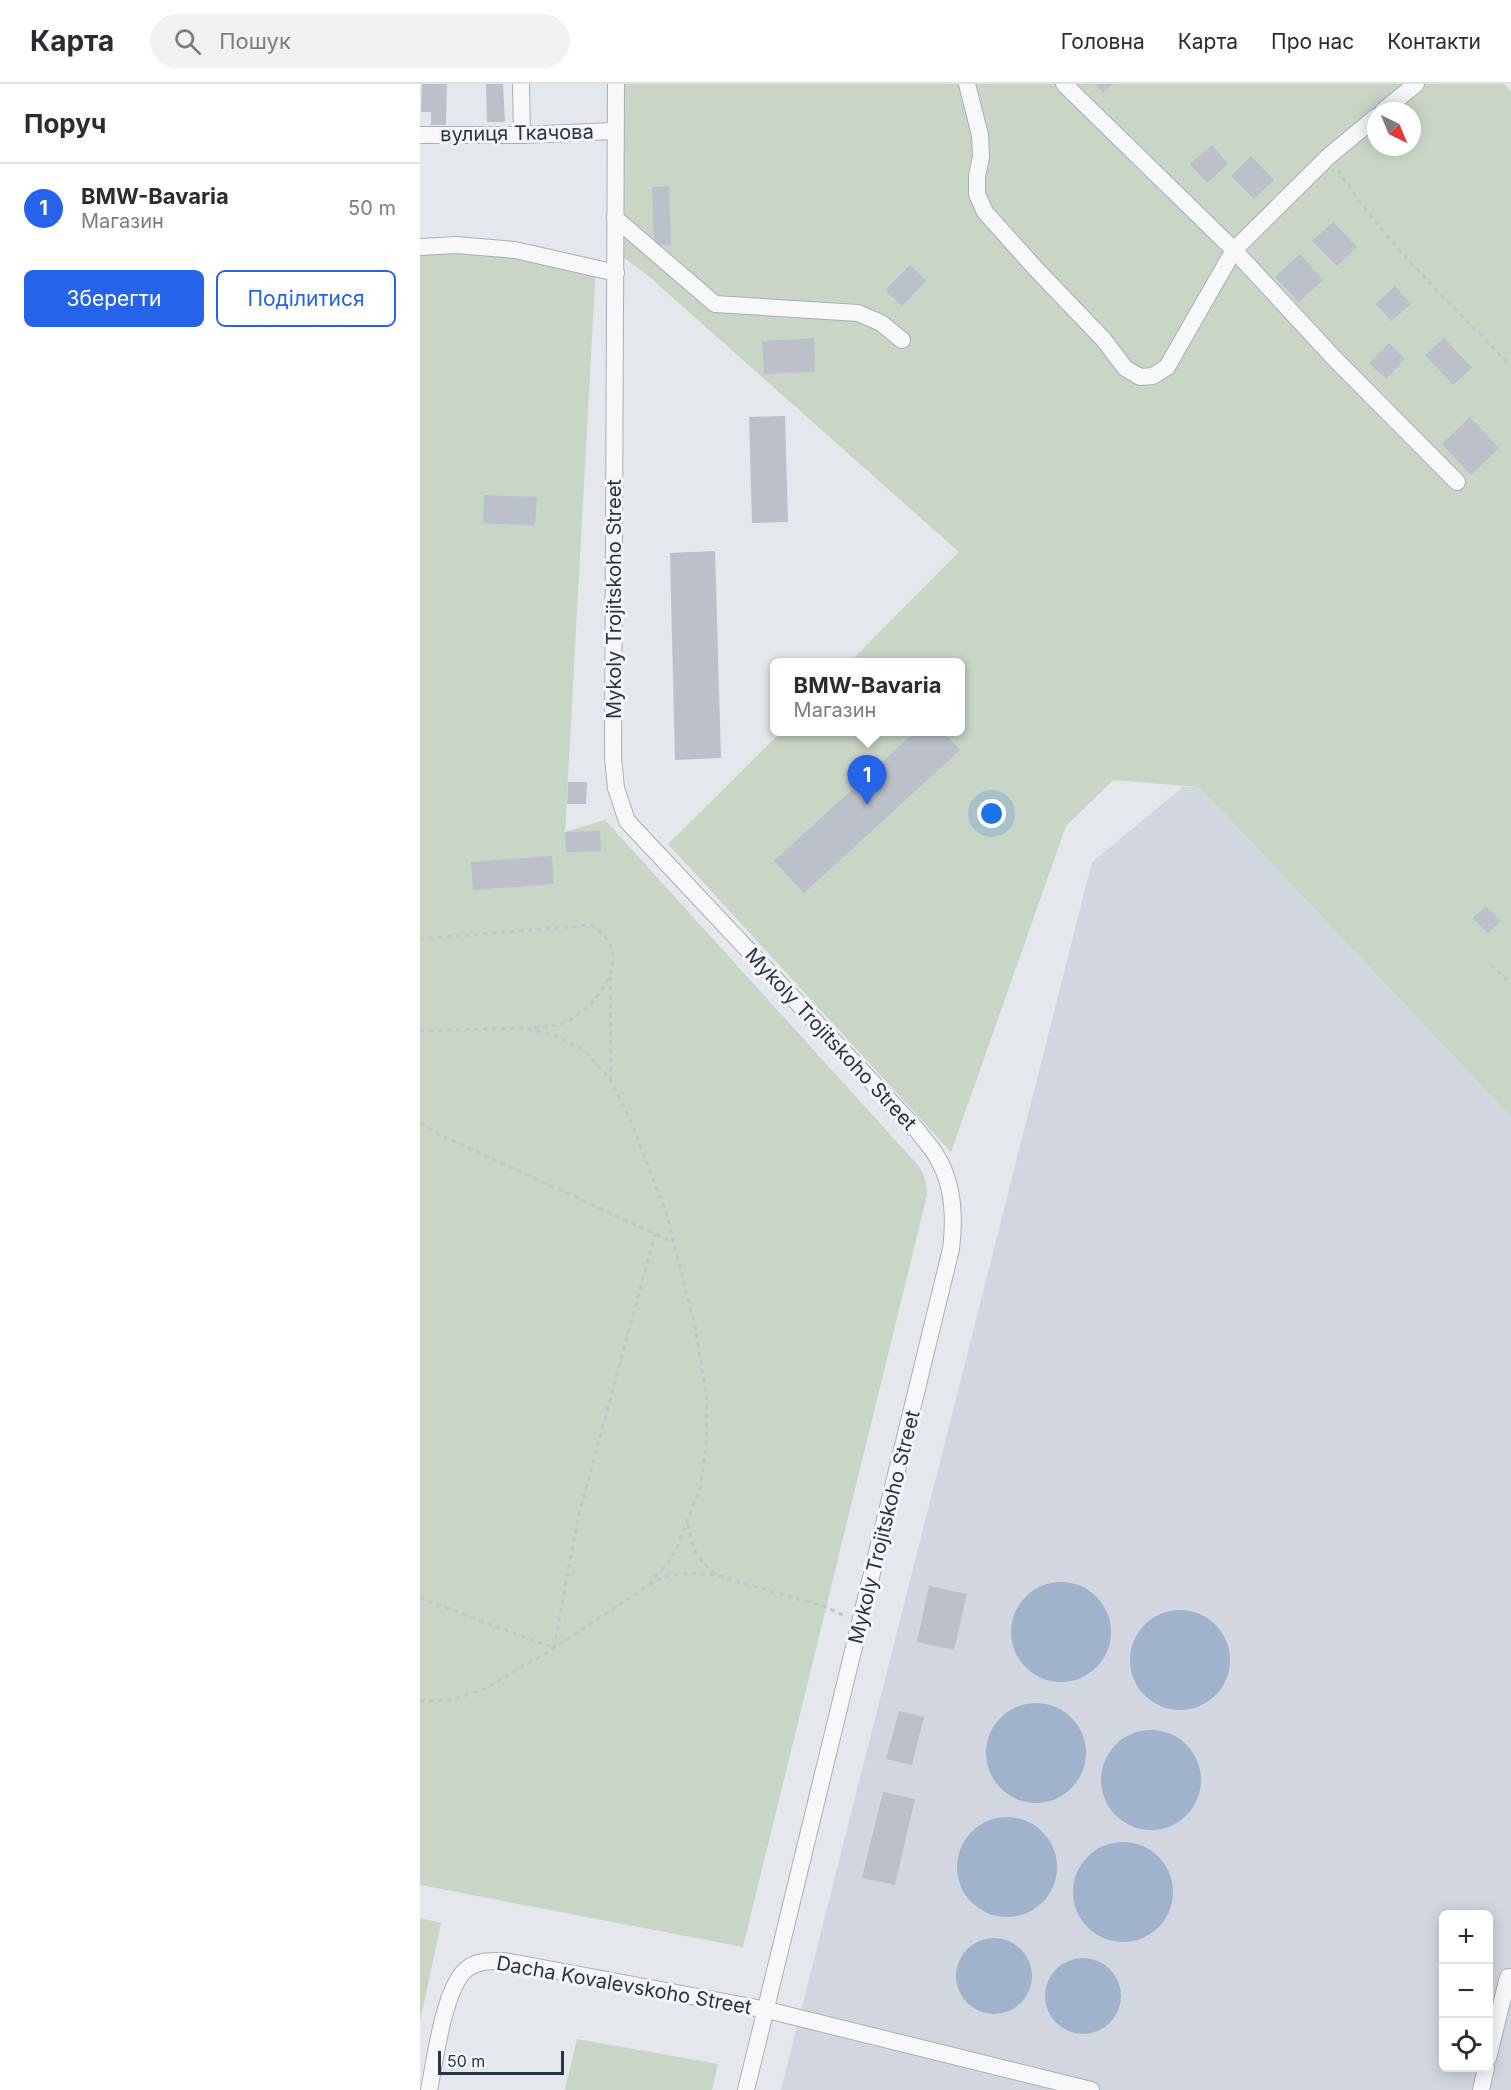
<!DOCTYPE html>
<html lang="uk">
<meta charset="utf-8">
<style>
:root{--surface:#fff;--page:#f2f2f3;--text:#2b2b33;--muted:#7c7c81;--line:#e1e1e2;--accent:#2563eb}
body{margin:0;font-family:Inter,sans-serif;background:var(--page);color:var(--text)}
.controls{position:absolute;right:18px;bottom:18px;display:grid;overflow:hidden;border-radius:9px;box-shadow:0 3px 15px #0003}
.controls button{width:54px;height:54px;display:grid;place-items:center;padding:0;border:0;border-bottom:2px solid var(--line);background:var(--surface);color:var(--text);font:30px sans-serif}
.compass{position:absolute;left:947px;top:18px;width:54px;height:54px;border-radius:50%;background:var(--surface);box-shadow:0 3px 15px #0003;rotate:137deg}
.scale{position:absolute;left:18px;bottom:15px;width:126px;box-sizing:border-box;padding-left:6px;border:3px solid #2b3445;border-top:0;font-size:16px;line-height:21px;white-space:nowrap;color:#2b3445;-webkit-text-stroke:4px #f4f6f9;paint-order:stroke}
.you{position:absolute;left:572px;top:730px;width:21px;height:21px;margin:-15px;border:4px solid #fff;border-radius:50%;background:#1a73e8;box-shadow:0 0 0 9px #1a73e833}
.badge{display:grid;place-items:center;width:39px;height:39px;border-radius:50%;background:var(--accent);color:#fff;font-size:20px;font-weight:700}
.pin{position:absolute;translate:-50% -50px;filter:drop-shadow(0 2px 3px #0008)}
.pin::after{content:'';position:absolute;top:32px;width:21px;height:18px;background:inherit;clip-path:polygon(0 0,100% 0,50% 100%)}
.popup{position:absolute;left:350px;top:574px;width:195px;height:78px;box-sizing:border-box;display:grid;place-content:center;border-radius:9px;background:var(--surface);filter:drop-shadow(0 2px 4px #0005);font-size:20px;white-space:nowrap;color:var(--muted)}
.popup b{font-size:22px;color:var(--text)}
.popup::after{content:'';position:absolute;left:50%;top:100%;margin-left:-12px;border:12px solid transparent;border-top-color:var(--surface)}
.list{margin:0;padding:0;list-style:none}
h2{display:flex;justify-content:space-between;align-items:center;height:78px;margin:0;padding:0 24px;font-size:26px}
h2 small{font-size:20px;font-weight:400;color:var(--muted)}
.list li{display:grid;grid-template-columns:39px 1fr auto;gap:18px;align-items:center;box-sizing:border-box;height:90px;padding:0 24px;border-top:2px solid var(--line)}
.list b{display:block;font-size:22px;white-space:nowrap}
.list p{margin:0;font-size:20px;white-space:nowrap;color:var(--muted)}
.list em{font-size:20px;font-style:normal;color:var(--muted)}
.actions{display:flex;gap:12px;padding:18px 24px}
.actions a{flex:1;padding:14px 0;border:2px solid var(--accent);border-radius:9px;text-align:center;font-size:21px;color:var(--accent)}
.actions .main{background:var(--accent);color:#fff}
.icon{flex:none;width:33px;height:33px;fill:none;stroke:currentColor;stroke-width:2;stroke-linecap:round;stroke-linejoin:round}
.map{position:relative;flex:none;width:1091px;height:2006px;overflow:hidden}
header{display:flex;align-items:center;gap:36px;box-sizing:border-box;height:84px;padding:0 30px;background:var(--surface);border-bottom:2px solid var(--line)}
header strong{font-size:28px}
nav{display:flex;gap:33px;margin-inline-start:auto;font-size:21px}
.search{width:420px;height:54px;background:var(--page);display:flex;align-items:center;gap:15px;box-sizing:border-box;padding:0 21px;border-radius:33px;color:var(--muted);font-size:22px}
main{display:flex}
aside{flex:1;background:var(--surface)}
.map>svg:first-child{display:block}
</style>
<header>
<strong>Карта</strong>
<div class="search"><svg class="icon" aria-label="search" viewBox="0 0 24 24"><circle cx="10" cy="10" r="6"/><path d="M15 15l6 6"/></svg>Пошук</div>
<nav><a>Головна</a><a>Карта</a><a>Про нас</a><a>Контакти</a></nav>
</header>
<main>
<aside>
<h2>Поруч<small></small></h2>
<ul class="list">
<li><span class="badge">1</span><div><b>BMW-Bavaria</b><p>Магазин</p></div><em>50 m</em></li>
</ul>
<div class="actions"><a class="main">Зберегти</a><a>Поділитися</a></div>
</aside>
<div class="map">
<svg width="1091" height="2006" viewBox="0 0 1091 2006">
<rect width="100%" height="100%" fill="#e4e7ec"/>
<path fill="#d2d6de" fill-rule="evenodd" d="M763 703H779L1091 1033V2006H361L672 778ZM1024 1830H1068V1984H1024Z"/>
<g fill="#c9d6c5" fill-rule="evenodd">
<path d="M197 0H1084L1091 7V1033L779 703 693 696 646 742 531 1068 248 760 361 648H540V578H430L539 468 225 189 201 172ZM956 27H992V63H956Z"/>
<path d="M0 159 176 180 145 748 185 736 496 1079C504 1090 507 1098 507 1111L323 1863 0 1801Z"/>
<path d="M0 1834 21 1839 0 1938Z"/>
<path d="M157 1955 298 1980 292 2006H145Z"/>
</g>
<g fill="#9fb4cc">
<circle cx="641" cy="1548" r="50"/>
<circle cx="760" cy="1576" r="50"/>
<circle cx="616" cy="1669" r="50"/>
<circle cx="731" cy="1696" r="50"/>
<circle cx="587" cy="1783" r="50"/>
<circle cx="703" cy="1808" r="50"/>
<circle cx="574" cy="1892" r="38"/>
<circle cx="663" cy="1912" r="38"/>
</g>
<g fill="#bbc0ca">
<path d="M2 0H27L26 41H11V28H1Z"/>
<path d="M66 0H83L85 38H67Z"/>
<path d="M675 0H692L683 9Z"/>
<path d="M792 61 808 80 787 99 770 80Z"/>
<path d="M831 72 854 96 834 115 811 92Z"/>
<path d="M249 102 251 161H234L232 103Z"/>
<path d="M913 138 937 163 917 182 892 157Z"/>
<path d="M880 170 903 196 879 218 855 193Z"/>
<path d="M490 181 506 197 482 222 465 206Z"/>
<path d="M975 202 991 220 971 237 956 220Z"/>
<path d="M394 254 395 288 344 290 342 257Z"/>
<path d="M1024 254 1052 284 1033 301 1005 271Z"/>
<path d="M969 259 985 275 966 295 949 279Z"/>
<path d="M365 332 368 438 332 439 329 333Z"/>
<path d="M1050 333 1079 364 1051 391 1022 360Z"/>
<path d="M64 411 117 413 115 442 63 439Z"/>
<path d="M295 467 301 674 255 676 250 469Z"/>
<path d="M495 648H523L540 666 384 809 354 777Z"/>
<path d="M148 698H167L166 720H147Z"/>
<path d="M180 747 181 767 146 768 145 748Z"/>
<path d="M132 772 134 800 53 806 51 778Z"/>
<path d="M1066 822 1081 837 1068 849 1053 834Z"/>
<path d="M509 1502 547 1510 534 1566 497 1558Z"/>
<path d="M479 1627 504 1633 492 1681 466 1675Z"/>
<path d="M463 1708 495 1715 475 1801 442 1794Z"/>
</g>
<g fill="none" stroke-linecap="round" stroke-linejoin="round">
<g stroke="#a9aeb7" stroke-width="18">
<g id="minor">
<path d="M101 0 102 51"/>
<path d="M196 0 193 674 196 704 207 737 497 1046C503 1055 512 1063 517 1073 534 1101 535 1134 531 1165L326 2006"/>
<path d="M547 0 560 51 561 73 557 92V110L565 128 616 185 684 256 705 284 720 293 733 292 747 283 814 166 909 72 956 33"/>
<path d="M644 0 814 166 914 274 1037 398"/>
<path d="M963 27 996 0"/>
<path d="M0 51H102L194 47"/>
<path d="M195 134 295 220 438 229 461 239 482 256"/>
<path d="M0 163 36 161 95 166 196 189"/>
<path d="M1068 1974 1088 1893H1091"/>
<path d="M9 2006C15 1977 24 1901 48 1884 59 1876 72 1877 84 1877L347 1926 671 2006"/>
<path d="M1061 2006 1066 1984"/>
</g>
</g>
<g stroke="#c2c5cb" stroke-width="3" stroke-dasharray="4.5 4.5" stroke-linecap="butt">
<path d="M918 86C965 159 1030 219 1091 282"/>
<path d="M0 855 171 841C215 867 184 916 150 936 137 943 124 943 110 944"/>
<path d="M1071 881 1091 900"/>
<path d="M190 893 191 995"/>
<path d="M0 947 105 944 136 952 165 967 191 997 209 1033 246 1128 275 1242 287 1316 286 1365 280 1404 256 1466 247 1480 227 1502"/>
<path d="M0 1039 18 1050 253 1158"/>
<path d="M268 1440C272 1466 276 1473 295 1490"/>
<path d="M0 1514 134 1564"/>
<path d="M134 1564 158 1434 235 1150"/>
<path d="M0 1617 30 1616 65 1605 134 1564 227 1502 247 1492 271 1489 296 1491 406 1523 425 1532"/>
</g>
<use href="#minor" stroke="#f7f8fa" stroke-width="16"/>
</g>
<g text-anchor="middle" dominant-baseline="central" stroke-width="6" stroke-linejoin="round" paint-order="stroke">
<g font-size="20" fill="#2b3445" stroke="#f4f6f9">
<text transform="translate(97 49) rotate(-1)">вулиця Ткачова</text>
<text transform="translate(194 515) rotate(-90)">Mykoly Trojitskoho Street</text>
<text transform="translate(411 955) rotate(47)">Mykoly Trojitskoho Street</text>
<text transform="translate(464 1443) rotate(-76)">Mykoly Trojitskoho Street</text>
<text transform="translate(204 1901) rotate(10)">Dacha Kovalevskoho Street</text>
</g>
</g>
</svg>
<div class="controls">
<button>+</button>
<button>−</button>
<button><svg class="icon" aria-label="locate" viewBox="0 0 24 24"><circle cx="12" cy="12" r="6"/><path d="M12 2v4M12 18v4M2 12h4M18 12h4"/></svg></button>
</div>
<svg class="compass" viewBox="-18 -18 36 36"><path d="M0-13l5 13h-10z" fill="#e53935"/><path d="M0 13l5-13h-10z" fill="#7c7c81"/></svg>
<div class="scale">50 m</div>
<div class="you"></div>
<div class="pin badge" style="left:447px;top:721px">1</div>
<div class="popup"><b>BMW-Bavaria</b>Магазин</div>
</div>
</main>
